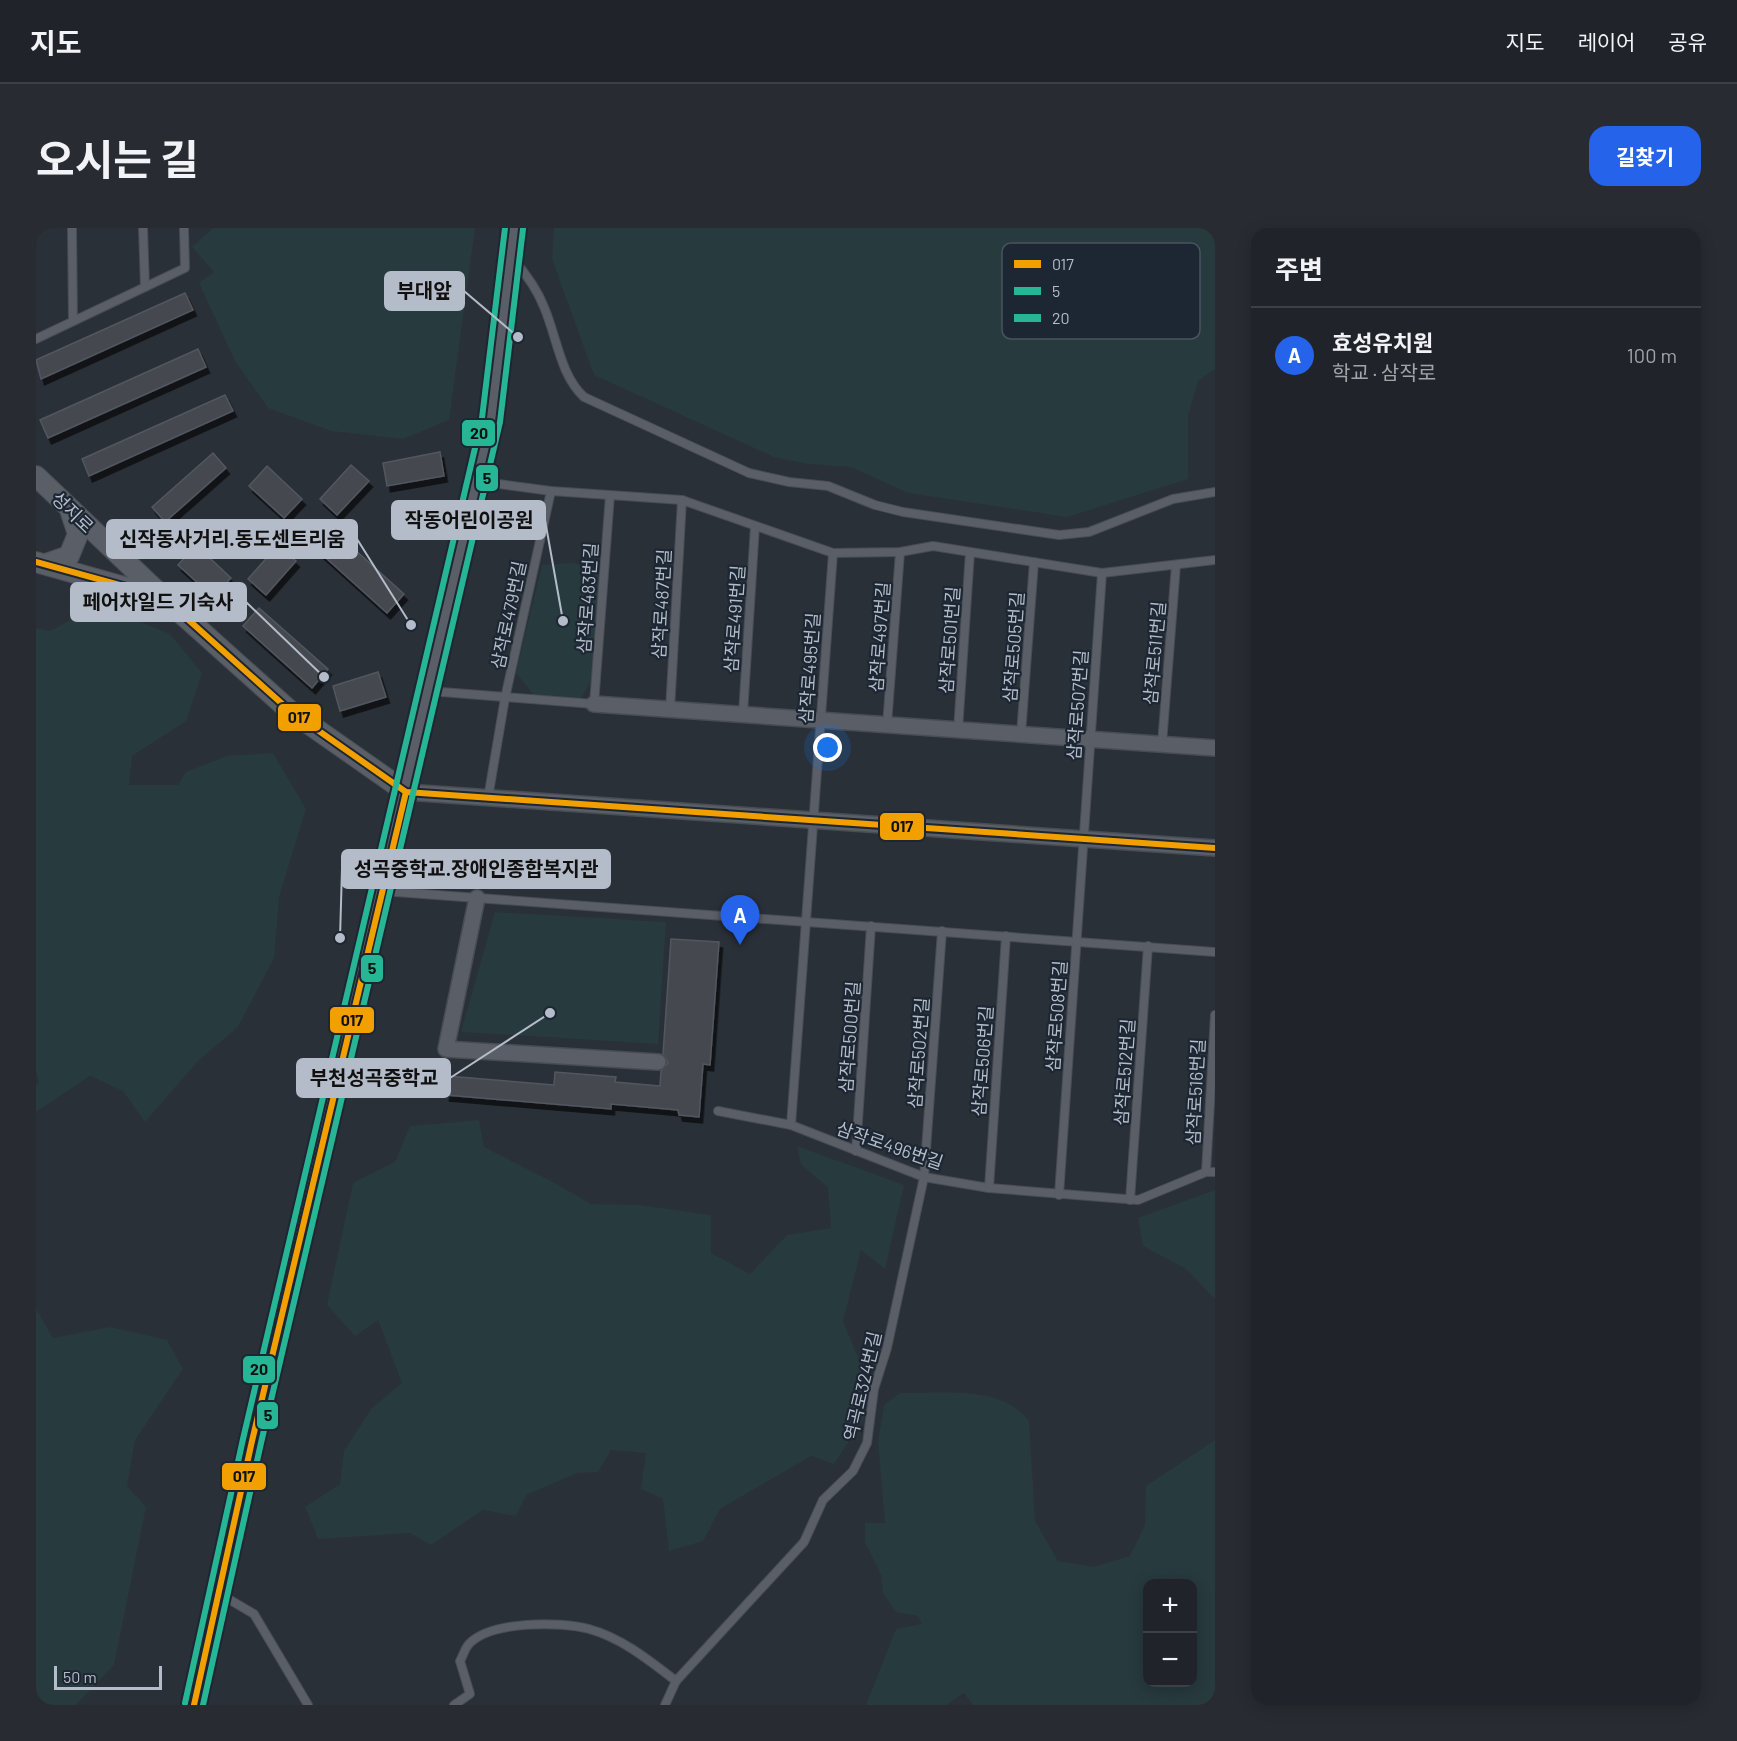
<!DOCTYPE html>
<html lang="ko">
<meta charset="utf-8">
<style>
:root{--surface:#20242a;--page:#282c32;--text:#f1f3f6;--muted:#a2a4a8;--line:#3d4147;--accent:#2563eb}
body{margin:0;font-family:Barlow,"Noto Sans KR",sans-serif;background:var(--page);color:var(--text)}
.controls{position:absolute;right:18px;bottom:18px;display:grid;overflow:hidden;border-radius:12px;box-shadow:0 3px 15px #0003}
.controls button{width:54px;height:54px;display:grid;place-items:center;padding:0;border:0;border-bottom:2px solid var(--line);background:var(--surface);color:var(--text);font:30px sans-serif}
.scale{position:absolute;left:18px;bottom:15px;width:108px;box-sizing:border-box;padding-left:6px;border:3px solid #b4bcc9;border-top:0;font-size:16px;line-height:21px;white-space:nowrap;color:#b4bcc9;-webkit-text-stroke:4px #1d2633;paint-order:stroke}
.you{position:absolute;left:792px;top:520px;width:21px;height:21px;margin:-15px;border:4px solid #fff;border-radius:50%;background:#1a73e8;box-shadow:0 0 0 9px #1a73e833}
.badge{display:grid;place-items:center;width:39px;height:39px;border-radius:50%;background:var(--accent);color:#fff;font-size:20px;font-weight:700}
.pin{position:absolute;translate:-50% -50px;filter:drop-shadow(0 2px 3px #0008)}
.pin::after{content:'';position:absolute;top:32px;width:21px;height:18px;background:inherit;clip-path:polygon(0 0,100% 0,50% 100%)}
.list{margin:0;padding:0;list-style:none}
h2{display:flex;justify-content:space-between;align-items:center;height:78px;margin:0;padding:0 24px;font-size:26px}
h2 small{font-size:20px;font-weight:400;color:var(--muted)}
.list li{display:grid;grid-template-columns:39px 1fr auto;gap:18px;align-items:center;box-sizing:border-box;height:96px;padding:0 24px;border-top:2px solid var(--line)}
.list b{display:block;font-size:22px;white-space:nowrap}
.list p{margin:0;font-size:20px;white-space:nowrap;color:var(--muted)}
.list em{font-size:20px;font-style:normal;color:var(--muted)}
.map{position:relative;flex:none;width:1179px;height:1477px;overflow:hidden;border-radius:18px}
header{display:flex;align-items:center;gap:36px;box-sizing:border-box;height:84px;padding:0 30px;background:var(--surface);border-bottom:2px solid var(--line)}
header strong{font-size:28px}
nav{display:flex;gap:33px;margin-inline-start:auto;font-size:21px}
.intro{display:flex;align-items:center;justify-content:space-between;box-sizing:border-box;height:144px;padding:0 36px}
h1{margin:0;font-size:42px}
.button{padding:15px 27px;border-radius:18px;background:var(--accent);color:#fff;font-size:21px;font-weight:700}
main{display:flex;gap:36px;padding:0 36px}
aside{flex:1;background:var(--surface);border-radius:18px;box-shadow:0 3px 15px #0003}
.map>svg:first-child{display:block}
</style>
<header>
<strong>지도</strong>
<nav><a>지도</a><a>레이어</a><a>공유</a></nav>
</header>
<div class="intro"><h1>오시는 길</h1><a class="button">길찾기</a></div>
<main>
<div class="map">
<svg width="1179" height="1477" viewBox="0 0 1179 1477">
<defs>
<filter id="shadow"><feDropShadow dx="3.5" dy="6" stdDeviation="0" flood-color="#0009"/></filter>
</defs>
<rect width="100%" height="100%" fill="#2a3038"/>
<g fill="#273a3e" fill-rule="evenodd">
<path d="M177 0H439L413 192 367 211 295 203 232 180 199 133 163 55 178 44 156 19Z"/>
<path d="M518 0H1179V141L1162 153 1152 188V251L1031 289 872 265 815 239 772 236 738 229 558 147 516 31Z"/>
<path d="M536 335 565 341 558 447 545 471 499 468 480 445 506 337Z"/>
<path d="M63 377 134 406 166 445 150 493 96 528 93 557H142L150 544 191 528 237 525 270 581 243 669 238 730 202 799 162 833 109 894 87 863 54 848 0 884V857L3 854 0 843V400L14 403Z"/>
<path d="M459 684 630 694 622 816 425 804Z"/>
<path d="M443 892 448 919 515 953 555 976 602 977 675 987V1025L714 1046 751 1007 795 1000 792 959 765 937 761 918 868 957 849 1041 825 1022 807 1093 824 1134 828 1190 798 1236 775 1228 684 1281 667 1313 633 1323 627 1271 605 1261 610 1225 575 1222 562 1244 541 1245 490 1267 480 1288 447 1282 395 1317 374 1305 282 1311 269 1279 304 1256 308 1223 335 1181 366 1155 342 1092 319 1108 291 1077 317 955 359 934 374 898Z"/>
<path d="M1179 962V1071L1150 1041 1107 1018 1102 990Z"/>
<path d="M0 1081 17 1110 74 1099 131 1112 147 1141 99 1212 91 1258 110 1279 78 1437 40 1477H0Z"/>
<path d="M864 1165C905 1166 965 1156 993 1193L999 1293 1022 1333 1058 1339 1094 1328 1109 1297 1110 1258 1179 1212V1477H937L928 1465 910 1477H830L860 1401 886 1396 882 1388 860 1384 847 1365 845 1347 829 1314V1295H849L842 1214 848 1177ZM1112 1356H1156V1454H1112Z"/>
</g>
<g fill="#444950" stroke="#52575f" stroke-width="1.5" filter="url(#shadow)">
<path d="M149 65 157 82 5 151 0 132Z"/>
<path d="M162 121 170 139 12 210 4 192Z"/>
<path d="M189 167 197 183 53 248 46 231Z"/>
<path d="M404 224 408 248 351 258 347 235Z"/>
<path d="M177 225 190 240 129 294 116 279Z"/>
<path d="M315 237 333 253 301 287 284 271Z"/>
<path d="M231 238 266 271 248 290 213 258Z"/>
<path d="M297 302 368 366 351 385 280 321Z"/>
<path d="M160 317 195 350 177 369 142 337Z"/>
<path d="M242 317 260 333 230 367 212 351Z"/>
<path d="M223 380 292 441 276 460 207 398Z"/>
<path d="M342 444 350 469 304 483 297 458Z"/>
<path d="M635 711 683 714 674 837 667 836 663 889 643 887 642 882 575 876V881L410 867 412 848 518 857 519 844 580 849 579 854 624 858 625 843 632 835 627 826Z"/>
</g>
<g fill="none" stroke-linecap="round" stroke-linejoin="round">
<g stroke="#484c53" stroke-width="10">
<g id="service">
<path d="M36 0 37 92"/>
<path d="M107 0 109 59"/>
<path d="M478 32C490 46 501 61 508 79 521 109 524 147 548 169L713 245 753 254 792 258 839 277 867 284 1023 307 1053 304 1137 271 1179 264"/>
<path d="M0 111 149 40 148 0"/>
<path d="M441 253 515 263 646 272 797 325 864 324 897 318 1066 345 1179 332"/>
<path d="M393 463 558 476 574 267"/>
<path d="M634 482 646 272"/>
<path d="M707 486 719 298"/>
<path d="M851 497 864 324"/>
<path d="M922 502 934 324"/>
<path d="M985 506 998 334"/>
<path d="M1126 516 1140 337"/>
<path d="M452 570 469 470 515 263"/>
<path d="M346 663 1179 724"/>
<path d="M682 883 755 897 888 949 953 960 1102 972 1170 944H1179"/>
<path d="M755 897 797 325"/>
<path d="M820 923 835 698"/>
<path d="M1170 944 1179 787"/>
<path d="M953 960 970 708"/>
<path d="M1023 967 1066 345"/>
<path d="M1094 972 1112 718"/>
<path d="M184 1366 218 1386 272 1477"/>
<path d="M418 1477 434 1466 424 1433C427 1428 429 1420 433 1416 454 1393 524 1393 553 1401 586 1410 614 1433 640 1453L768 1314 787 1272 817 1243 831 1215 838 1161 851 1120 888 949 906 703"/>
<path d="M629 1477 640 1453"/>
</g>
</g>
<g stroke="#484c53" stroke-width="18">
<g id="minor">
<path d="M558 476 1179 520"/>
<path d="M370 564 1179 620"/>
<path d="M441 670 410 821 622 834"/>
</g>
</g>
<g stroke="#484c53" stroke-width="22">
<g id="tertiary">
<path d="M0 248 127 369 253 482 370 564"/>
<path d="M0 334 124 369"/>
<path d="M10 336 33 328 42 306 35 285"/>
<path d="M158 1477 216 1213 441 253 455 192 478 0"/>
</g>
</g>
<use href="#service" stroke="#5a5e66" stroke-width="8"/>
<use href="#minor" stroke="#5a5e66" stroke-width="15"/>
<use href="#tertiary" stroke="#5a5e66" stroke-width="20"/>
<g stroke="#1d2633" stroke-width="10">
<g id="bus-1">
<path d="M0 334 127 369 253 482 370 564 1179 620"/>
<path d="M158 1477 216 1213 370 564"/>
</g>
</g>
<g stroke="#1d2633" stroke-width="10">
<path id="bus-2" d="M167 1477 225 1215 464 194 487 1"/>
</g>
<g stroke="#1d2633" stroke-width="10">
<path id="bus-3" d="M149 1475 207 1211 446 190 469 0"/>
</g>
<use href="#bus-1" stroke="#f2a000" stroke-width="6"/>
<use href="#bus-2" stroke="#26b696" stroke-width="6"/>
<use href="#bus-3" stroke="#26b696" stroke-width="6"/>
</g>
<g text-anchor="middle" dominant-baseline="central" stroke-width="4.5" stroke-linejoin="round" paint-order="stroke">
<g font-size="18" fill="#b4bcc9" stroke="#1d2633">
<text transform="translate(37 284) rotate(44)">성지로</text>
<text transform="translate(551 370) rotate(-86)">삼작로483번길</text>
<text transform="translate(625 376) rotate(-87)">삼작로487번길</text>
<text transform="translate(472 387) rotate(-78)">삼작로479번길</text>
<text transform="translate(698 391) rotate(-86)">삼작로491번길</text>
<text transform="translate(843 409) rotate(-86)">삼작로497번길</text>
<text transform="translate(913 412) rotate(-86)">삼작로501번길</text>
<text transform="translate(977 419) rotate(-86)">삼작로505번길</text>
<text transform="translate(1118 425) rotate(-85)">삼작로511번길</text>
<text transform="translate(773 440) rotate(-86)">삼작로495번길</text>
<text transform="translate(1041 477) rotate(-86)">삼작로507번길</text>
<text transform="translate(1020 788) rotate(-86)">삼작로508번길</text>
<text transform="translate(813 809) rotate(-86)">삼작로500번길</text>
<text transform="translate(882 825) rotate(-86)">삼작로502번길</text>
<text transform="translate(946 833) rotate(-86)">삼작로506번길</text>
<text transform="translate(1088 844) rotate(-86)">삼작로512번길</text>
<text transform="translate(1159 864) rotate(-87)">삼작로516번길</text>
<text transform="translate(854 917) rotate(19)">삼작로496번길</text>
<text transform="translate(826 1158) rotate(-77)">역곡로324번길</text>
</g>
</g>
<rect x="966" y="15" width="198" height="96" rx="9" fill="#1d2633" stroke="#4a5360" stroke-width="1.5"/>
<rect x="978" y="32" width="27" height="8" fill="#f2a000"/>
<rect x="978" y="59" width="27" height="8" fill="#26b696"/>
<rect x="978" y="86" width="27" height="8" fill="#26b696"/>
<g font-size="16" fill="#b4bcc9">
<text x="1016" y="42">017</text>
<text x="1016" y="69">5</text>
<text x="1016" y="96">20</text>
</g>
<path fill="none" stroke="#b4bcc9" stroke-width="2" d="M482 109L428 63M527 393L509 292M375 397L321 311M288 449L210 374M304 710L306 641M514 785L414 850"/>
<g fill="#b4bcc9" stroke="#1d2633" stroke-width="2">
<circle cx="482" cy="109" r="6"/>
<circle cx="527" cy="393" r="6"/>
<circle cx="375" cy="397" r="6"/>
<circle cx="288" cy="449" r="6"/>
<circle cx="304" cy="710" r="6"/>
<circle cx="514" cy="785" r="6"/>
</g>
<g fill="#b4bcc9" stroke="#b4bcc9" stroke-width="2">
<rect x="349" y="44" width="79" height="38" rx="6"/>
<rect x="356" y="273" width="153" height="38" rx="6"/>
<rect x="71" y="292" width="250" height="38" rx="6"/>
<rect x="35" y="355" width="175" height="38" rx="6"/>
<rect x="306" y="622" width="268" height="38" rx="6"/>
<rect x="261" y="831" width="153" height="38" rx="6"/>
</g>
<g font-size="20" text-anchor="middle" font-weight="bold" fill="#111">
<text x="388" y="70">부대앞</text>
<text x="433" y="299">작동어린이공원</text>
<text x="196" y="318">신작동사거리.동도센트리움</text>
<text x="122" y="381">페어차일드 기숙사</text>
<text x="440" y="648">성곡중학교.장애인종합복지관</text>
<text x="338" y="857">부천성곡중학교</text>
</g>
<g stroke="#1d2633" stroke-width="2">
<rect x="425" y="191" width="35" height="28" rx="6" fill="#26b696"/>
<rect x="439" y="236" width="24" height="28" rx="6" fill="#26b696"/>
<rect x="241" y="475" width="45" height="29" rx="6" fill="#f2a000"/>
<rect x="843" y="584" width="46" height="29" rx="6" fill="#f2a000"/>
<rect x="324" y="726" width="24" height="29" rx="6" fill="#26b696"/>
<rect x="293" y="778" width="46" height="28" rx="6" fill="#f2a000"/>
<rect x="206" y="1127" width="34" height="29" rx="6" fill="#26b696"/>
<rect x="220" y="1173" width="23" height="29" rx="6" fill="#26b696"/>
<rect x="185" y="1234" width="46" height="29" rx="6" fill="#f2a000"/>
</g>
<g font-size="16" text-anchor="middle" font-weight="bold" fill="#111">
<text x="443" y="211">20</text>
<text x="451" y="256">5</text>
<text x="263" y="495">017</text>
<text x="866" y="604">017</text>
<text x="336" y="746">5</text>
<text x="316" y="798">017</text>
<text x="223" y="1147">20</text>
<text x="232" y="1193">5</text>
<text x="208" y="1254">017</text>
</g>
</svg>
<div class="controls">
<button>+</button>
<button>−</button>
</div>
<div class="scale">50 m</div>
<div class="you"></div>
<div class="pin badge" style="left:704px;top:717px">A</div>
</div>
<aside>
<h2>주변<small></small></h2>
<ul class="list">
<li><span class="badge">A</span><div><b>효성유치원</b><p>학교 · 삼작로</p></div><em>100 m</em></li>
</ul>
</aside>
</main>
